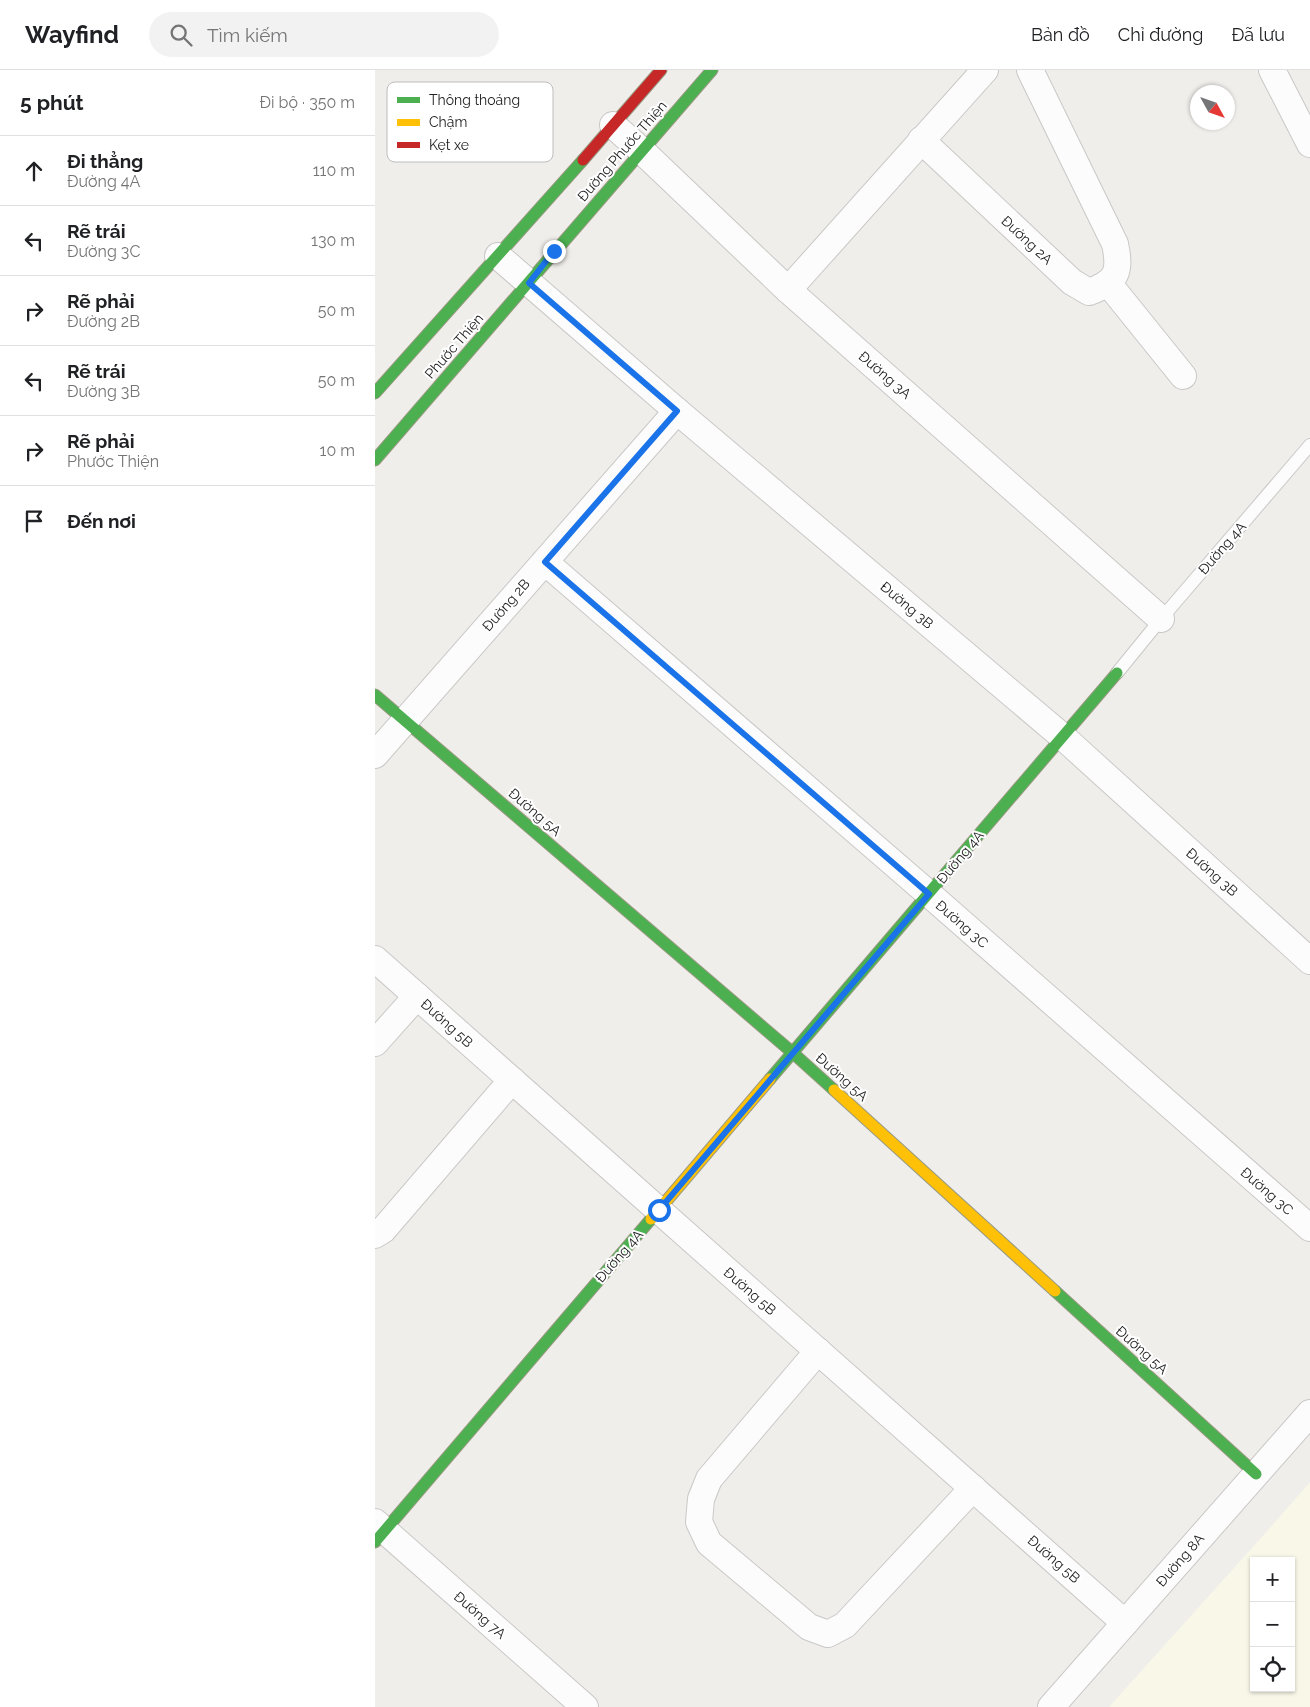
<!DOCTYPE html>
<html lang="vi">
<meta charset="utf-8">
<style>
:root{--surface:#fff;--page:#f2f2f2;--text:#202124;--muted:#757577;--line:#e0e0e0}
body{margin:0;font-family:Raleway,sans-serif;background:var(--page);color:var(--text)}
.controls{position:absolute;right:15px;bottom:15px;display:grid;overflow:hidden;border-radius:0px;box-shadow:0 1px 4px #0004}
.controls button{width:45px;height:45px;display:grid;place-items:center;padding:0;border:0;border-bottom:1px solid var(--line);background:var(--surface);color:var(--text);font:25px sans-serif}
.compass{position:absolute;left:815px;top:15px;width:45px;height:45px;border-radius:50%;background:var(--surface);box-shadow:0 1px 4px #0004;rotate:130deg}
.stop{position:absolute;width:15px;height:15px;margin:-11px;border:4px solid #1a73e8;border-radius:50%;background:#fff}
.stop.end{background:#1a73e8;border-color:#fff;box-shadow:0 1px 5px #0008}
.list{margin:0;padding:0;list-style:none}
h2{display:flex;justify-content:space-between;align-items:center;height:65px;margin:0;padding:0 20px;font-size:21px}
h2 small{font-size:16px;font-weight:400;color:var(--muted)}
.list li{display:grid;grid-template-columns:32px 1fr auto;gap:15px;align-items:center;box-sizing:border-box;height:70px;padding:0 20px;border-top:1px solid var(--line)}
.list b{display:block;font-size:19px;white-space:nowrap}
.list p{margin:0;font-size:16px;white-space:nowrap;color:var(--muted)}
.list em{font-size:16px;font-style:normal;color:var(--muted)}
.icon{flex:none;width:28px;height:28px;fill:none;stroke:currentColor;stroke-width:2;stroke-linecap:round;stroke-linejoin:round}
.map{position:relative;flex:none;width:935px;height:1637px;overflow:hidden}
header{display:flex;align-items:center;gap:30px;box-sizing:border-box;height:70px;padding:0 25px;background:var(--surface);border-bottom:1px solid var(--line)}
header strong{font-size:24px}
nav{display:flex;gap:28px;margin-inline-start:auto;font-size:18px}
.search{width:350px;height:45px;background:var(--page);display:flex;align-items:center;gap:12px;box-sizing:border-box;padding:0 18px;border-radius:28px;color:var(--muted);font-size:19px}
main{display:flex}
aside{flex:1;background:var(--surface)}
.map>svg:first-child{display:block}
</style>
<header>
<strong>Wayfind</strong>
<div class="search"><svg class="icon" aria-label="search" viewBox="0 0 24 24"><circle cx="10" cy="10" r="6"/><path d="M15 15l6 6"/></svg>Tìm kiếm</div>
<nav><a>Bản đồ</a><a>Chỉ đường</a><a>Đã lưu</a></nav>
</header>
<main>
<aside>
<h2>5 phút<small>Đi bộ · 350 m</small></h2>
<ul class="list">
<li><svg class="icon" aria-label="ahead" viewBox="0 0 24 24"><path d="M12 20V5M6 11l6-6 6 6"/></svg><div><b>Đi thẳng</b><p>Đường 4A</p></div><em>110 m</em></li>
<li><svg class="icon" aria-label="left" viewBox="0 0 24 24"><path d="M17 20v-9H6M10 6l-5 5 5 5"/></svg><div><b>Rẽ trái</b><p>Đường 3C</p></div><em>130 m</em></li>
<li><svg class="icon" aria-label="right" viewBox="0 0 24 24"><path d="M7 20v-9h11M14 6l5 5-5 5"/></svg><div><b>Rẽ phải</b><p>Đường 2B</p></div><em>50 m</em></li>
<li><svg class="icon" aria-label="left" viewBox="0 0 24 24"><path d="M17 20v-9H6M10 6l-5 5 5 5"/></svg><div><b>Rẽ trái</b><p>Đường 3B</p></div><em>50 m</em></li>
<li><svg class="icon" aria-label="right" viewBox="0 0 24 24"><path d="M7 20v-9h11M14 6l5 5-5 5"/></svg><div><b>Rẽ phải</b><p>Phước Thiện</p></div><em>10 m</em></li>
<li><svg class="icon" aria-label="arrive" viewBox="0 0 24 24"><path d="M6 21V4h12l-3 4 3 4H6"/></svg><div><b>Đến nơi</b></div></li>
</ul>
</aside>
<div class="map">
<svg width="935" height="1637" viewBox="0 0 935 1637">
<rect width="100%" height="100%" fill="#f0eeeb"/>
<path fill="#f8f7e8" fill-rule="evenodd" d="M935 1412V1637H734L894 1459ZM879 1491H916V1618H879Z"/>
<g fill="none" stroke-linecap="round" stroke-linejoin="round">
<g stroke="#c9c8c7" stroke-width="14">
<path id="lane" d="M742 603 786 549 935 375"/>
</g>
<g stroke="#c9c8c7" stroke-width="28">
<g id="street">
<path d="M897 0 935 74"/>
<path d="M238 55 267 81 413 220 786 549"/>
<path d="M546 70 697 212 714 222C742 212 746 202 740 174L655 0"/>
<path d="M123 186 302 341 688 667 935 891"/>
<path d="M733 213 808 306"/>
<path d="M413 220 610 0"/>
<path d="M170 492 554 824 935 1158"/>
<path d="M0 685 302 341"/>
<path d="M0 889 750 1553"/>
<path d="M0 973 42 926"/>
<path d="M0 1165 8 1160 137 1010"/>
<path d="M443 1281 334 1409 326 1429 324 1452 334 1473 434 1557 453 1564 470 1555 598 1418"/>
<path d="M0 1452 210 1637"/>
<path d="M676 1637 935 1343"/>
</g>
</g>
<g stroke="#999a82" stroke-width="13">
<g id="fast">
<path d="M0 323 208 90"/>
<path d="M0 390 337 0"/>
<path d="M0 625 418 983 459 1020"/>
<path d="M395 1009 742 603"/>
<path d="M680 1221 881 1404"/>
<path d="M0 1472 276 1149"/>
</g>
</g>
<g stroke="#999a82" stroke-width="13">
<g id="slow">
<path d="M459 1020 680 1221"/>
<path d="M276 1149 395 1009"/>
</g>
</g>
<g stroke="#999a82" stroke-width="13">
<path id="jam" d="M208 90 286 0"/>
</g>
<use href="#lane" stroke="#fdfcfc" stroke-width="12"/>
<use href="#street" stroke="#fdfcfc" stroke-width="26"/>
<use href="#fast" stroke="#4caf50" stroke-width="11"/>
<use href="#slow" stroke="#ffc107" stroke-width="11"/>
<use href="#jam" stroke="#c62828" stroke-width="11"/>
</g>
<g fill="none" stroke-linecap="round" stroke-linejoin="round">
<path stroke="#1a73e8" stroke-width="6" d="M179 181 154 213 302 341 170 492 554 824 284 1140"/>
</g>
<g text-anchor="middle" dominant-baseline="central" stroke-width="4" stroke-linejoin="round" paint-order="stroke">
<g font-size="14" fill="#222" stroke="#fff">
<text transform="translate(247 81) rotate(-49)">Đường Phước Thiện</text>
<text transform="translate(652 170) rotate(43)">Đường 2A</text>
<text transform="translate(79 276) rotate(-49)">Phước Thiện</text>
<text transform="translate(510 305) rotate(41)">Đường 3A</text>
<text transform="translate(847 478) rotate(-49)">Đường 4A</text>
<text transform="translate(131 535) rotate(-49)">Đường 2B</text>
<text transform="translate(532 535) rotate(40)">Đường 3B</text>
<text transform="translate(160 742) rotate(41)">Đường 5A</text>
<text transform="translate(585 787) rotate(-50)">Đường 4A</text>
<text transform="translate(837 802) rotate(42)">Đường 3B</text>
<text transform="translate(587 854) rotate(41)">Đường 3C</text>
<text transform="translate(72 953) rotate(42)">Đường 5B</text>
<text transform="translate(467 1007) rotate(42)">Đường 5A</text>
<text transform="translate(892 1121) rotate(41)">Đường 3C</text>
<text transform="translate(244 1186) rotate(-49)">Đường 4A</text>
<text transform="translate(375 1221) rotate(41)">Đường 5B</text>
<text transform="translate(767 1280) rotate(42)">Đường 5A</text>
<text transform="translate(679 1489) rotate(41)">Đường 5B</text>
<text transform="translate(805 1490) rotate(-49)">Đường 8A</text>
<text transform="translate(105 1545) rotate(41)">Đường 7A</text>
</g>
</g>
<rect x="12" y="12" width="166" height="80" rx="8" fill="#fff" stroke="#bdbdbd" stroke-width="1"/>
<rect x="22" y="27" width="23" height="6" fill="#4caf50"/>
<rect x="22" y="49" width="23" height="7" fill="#ffc107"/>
<rect x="22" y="72" width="23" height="6" fill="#c62828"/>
<g font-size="14" fill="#222">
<text x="54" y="35">Thông thoáng</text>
<text x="54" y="57">Chậm</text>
<text x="54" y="80">Kẹt xe</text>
</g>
</svg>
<div class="controls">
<button>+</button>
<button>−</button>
<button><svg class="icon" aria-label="locate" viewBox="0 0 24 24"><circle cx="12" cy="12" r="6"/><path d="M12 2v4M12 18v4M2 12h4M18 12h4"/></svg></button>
</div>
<svg class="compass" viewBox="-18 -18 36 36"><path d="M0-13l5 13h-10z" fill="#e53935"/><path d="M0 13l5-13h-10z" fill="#757577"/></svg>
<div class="stop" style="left:284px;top:1140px"></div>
<div class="stop end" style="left:179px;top:181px"></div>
</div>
</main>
